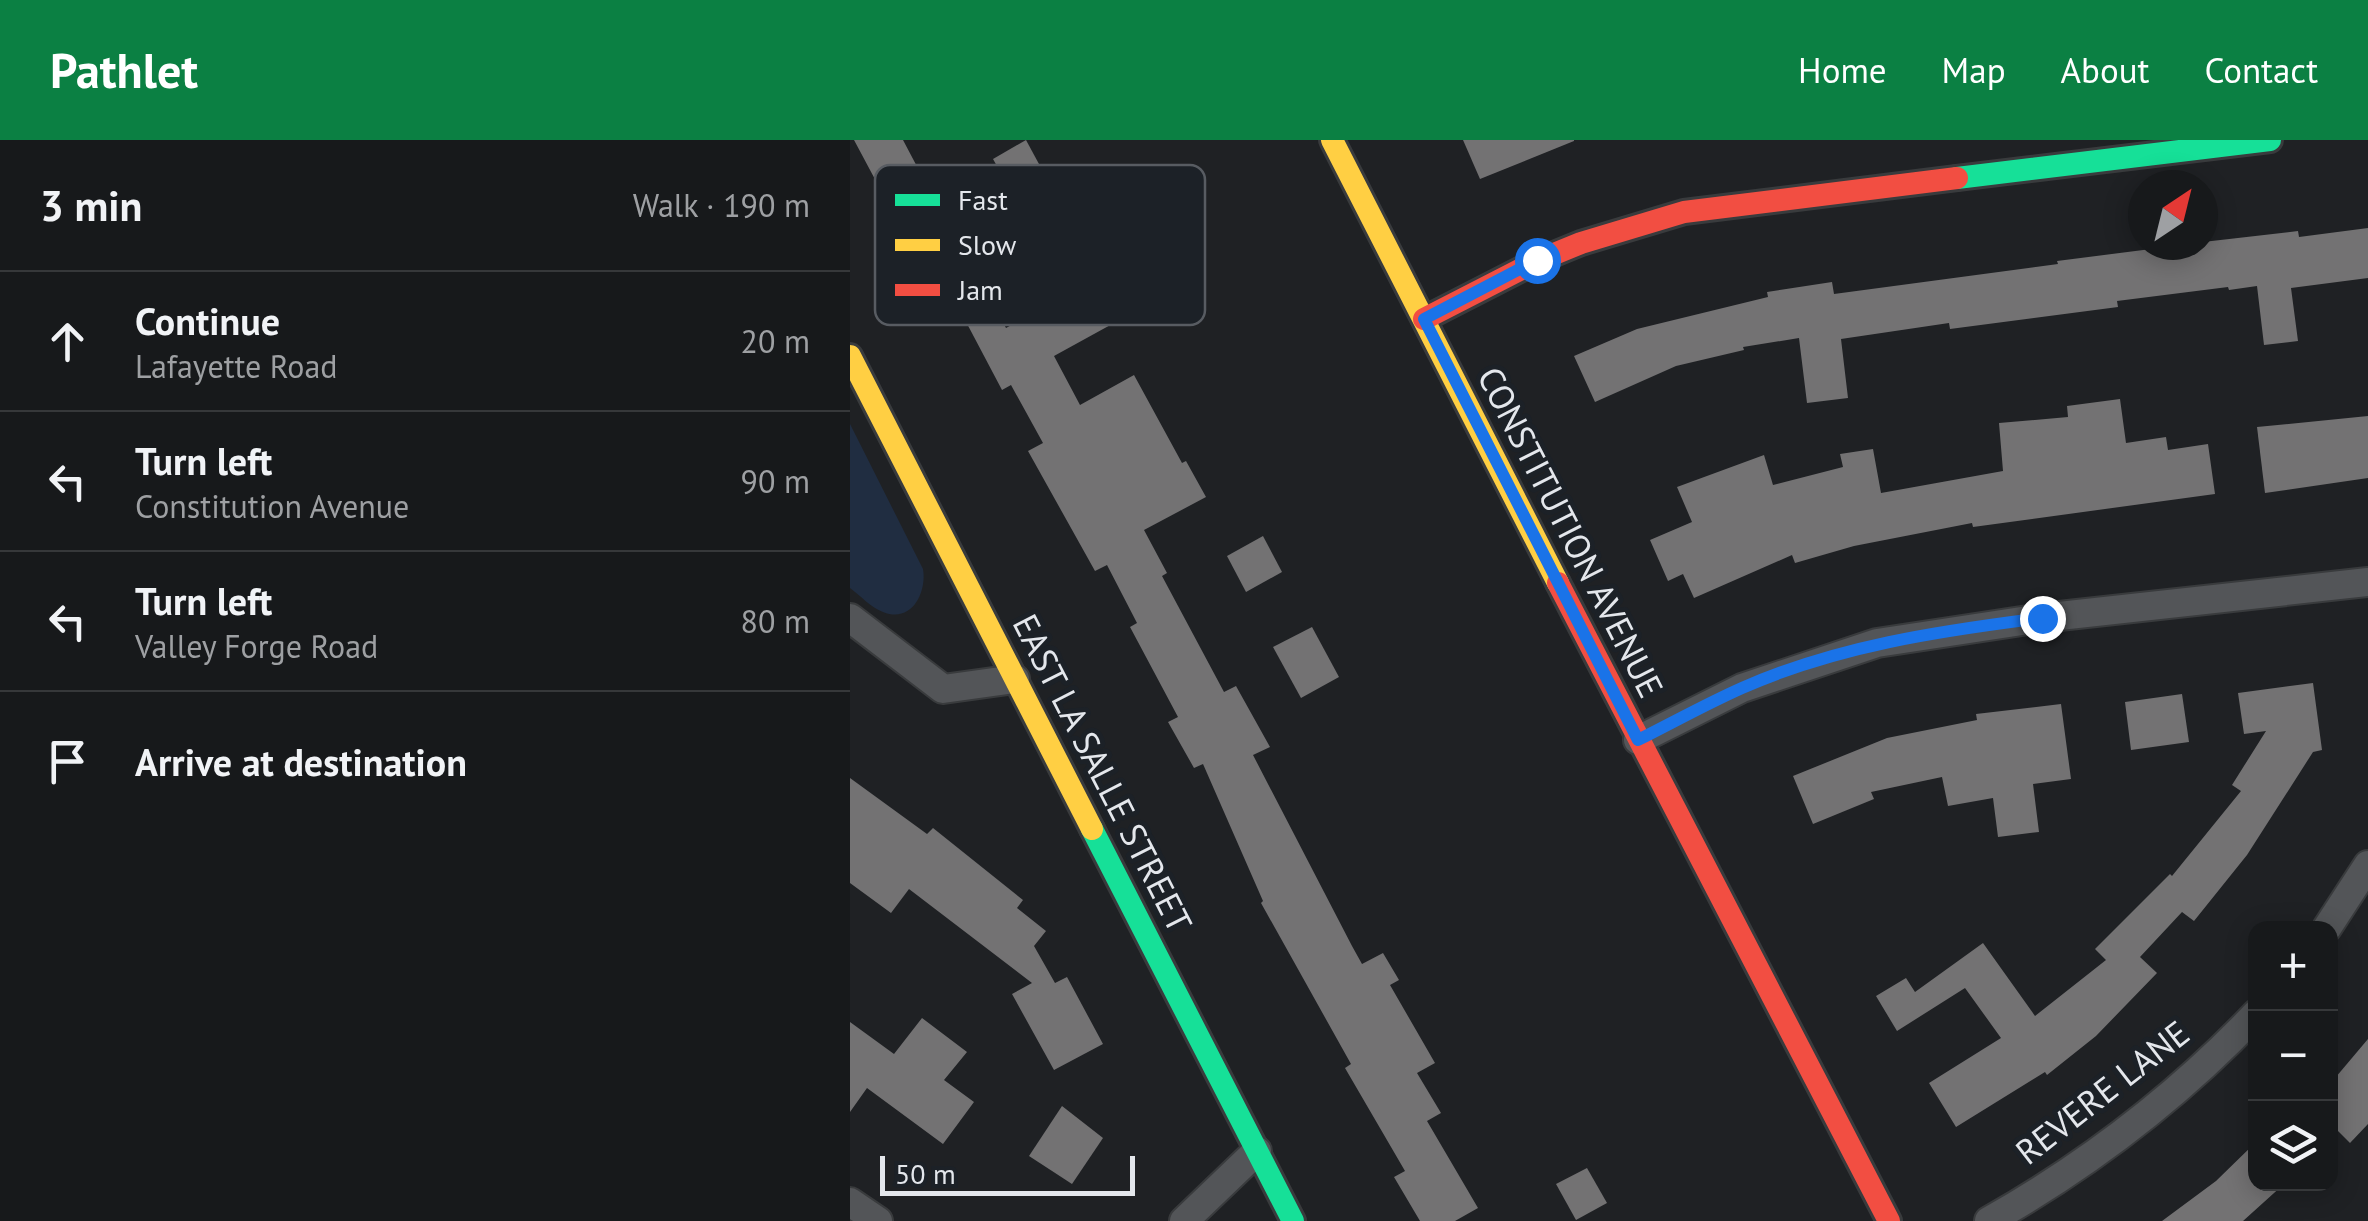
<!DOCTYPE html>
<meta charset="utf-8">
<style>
:root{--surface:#17191b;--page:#242628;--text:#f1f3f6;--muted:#9ea0a3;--line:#36383a;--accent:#0b8043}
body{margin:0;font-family:"PT Sans",sans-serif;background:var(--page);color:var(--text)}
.controls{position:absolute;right:30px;bottom:30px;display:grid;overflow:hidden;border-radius:20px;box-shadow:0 5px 25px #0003}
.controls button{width:90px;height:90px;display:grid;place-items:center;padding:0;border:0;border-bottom:2px solid var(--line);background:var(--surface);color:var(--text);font:50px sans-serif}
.compass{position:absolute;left:1278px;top:30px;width:90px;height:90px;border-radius:50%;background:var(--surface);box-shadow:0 5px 25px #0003;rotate:35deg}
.scale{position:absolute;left:30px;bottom:25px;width:255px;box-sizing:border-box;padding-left:10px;border:5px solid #e4e7ec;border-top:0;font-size:28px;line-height:35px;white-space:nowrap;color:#e4e7ec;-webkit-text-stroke:8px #1c2127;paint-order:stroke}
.stop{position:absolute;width:30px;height:30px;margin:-22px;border:8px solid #1a73e8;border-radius:50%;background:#fff}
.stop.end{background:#1a73e8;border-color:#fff;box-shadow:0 2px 10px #0008}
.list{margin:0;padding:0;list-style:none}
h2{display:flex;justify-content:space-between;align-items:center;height:130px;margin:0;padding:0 40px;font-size:42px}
h2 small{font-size:32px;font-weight:400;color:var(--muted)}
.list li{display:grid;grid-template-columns:65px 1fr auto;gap:30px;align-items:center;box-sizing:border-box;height:140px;padding:0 40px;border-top:2px solid var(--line)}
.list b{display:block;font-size:38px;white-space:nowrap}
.list p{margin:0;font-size:32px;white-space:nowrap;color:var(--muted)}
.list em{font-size:32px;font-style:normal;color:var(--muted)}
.icon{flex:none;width:55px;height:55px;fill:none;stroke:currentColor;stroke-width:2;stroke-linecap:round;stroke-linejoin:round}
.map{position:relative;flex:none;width:1518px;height:1081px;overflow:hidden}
header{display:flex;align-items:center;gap:60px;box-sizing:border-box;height:140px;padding:0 50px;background:var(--accent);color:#fff}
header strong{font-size:48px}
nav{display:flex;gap:55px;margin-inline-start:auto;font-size:35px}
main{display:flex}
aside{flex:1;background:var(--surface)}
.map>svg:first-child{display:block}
</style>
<header>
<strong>Pathlet</strong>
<nav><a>Home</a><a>Map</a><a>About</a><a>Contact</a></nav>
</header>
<main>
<aside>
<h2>3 min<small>Walk · 190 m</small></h2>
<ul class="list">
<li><svg class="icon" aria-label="ahead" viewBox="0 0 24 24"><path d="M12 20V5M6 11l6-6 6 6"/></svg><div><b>Continue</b><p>Lafayette Road</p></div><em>20 m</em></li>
<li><svg class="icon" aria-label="left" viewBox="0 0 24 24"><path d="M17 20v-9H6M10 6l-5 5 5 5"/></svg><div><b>Turn left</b><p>Constitution Avenue</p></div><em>90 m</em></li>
<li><svg class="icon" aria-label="left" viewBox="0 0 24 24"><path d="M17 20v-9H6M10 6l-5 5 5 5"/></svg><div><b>Turn left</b><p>Valley Forge Road</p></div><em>80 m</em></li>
<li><svg class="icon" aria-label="arrive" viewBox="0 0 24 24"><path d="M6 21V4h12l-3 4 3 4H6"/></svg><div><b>Arrive at destination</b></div></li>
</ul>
</aside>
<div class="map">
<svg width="1518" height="1081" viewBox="0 0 1518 1081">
<rect width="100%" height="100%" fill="#1f2124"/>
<path fill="#202d41" d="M0 284 73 429C77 452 62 484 33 472 21 468 10 455 0 448Z"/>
<g fill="#737273">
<path d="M4 0H53L101 91 69 109 64 100 59 103Z"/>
<path d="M176 0 196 37 163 55 143 19Z"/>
<path d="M613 0H724V1L630 39Z"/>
<path d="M233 76 284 172 204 216 230 265 284 235 332 323 336 321 356 357 294 390 317 433 312 436 374 552 386 546 420 607 403 615 502 806 512 824 533 813 549 840 540 845 585 923 567 933 591 973 577 981 628 1068 605 1081H570L544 1037 555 1031 495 928 501 924 411 763 413 761 353 624 344 628 318 582 328 577 280 487 287 483 257 425 245 431 178 311 193 303 161 245 152 250 114 178 106 182 90 150 126 131 156 188 204 162 174 106Z"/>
<path d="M1518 88V138L1441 148 1448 201 1414 205 1407 146 1379 150 1378 147 1267 161 1268 167 1100 189 1099 183 991 199 998 258 957 263 949 198 893 207 894 210 826 226 745 262 724 216 787 189 918 157 917 152 982 142 984 154 1208 124 1207 121 1301 109V105H1353V102L1448 91 1449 97Z"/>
<path d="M1270 259 1276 303 1316 297 1318 310 1358 304 1365 354 1123 387 1122 383 1004 406 945 423 942 415 844 458 833 434 818 441 800 400 842 382 827 347 914 315 923 345 993 327 990 314 1023 309 1031 353 1153 331 1149 283 1218 277 1217 266Z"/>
<path d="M1518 276V338L1415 353 1407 287Z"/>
<path d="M413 396 432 432 396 452 377 416Z"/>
<path d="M462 487 489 537 451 558 423 507Z"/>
<path d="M1463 543 1472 610 1463 612 1397 715 1344 781 1332 772 1290 817 1307 833 1246 896 1197 935 1195 932 1106 987 1079 943 1151 898 1115 848 1047 891 1026 856 1056 838 1065 852 1133 803 1185 876 1256 820 1245 809 1320 734 1322 736 1391 651 1382 645 1416 591 1394 594 1388 553Z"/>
<path d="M1332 554 1339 602 1281 610 1275 562Z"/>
<path d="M1211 564 1221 639 1183 644 1189 692 1148 697 1143 658 1098 666 1092 637 1021 652 1024 659 963 684 943 636 1037 598 1127 580 1126 574Z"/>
<path d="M0 638 77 694 83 688 173 760 167 768 196 791 184 806 205 843 217 837 253 904 204 930 162 854 182 843 59 749 41 773 0 743Z"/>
<path d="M72 878 117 912 94 940 124 962 93 1004 17 948 0 972V882L44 914Z"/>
<path d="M1518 899V984L1500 1003 1480 983V944Z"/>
<path d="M212 966 253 998 222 1044 179 1016Z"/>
<path d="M1406 1002V1044H1434L1393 1081H1312L1366 1041Z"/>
<path d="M737 1028 757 1063 726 1080 706 1044Z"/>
</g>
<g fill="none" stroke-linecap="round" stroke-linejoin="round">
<g stroke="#393b3d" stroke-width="32">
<g id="street">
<path d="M0 478 93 549 165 539"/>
<path d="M788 600 892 548 1027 503 1191 478 1518 442"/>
<path d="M1477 788 1518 725"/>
<path d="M0 1062 28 1081"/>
<path d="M334 1081 407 1011"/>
<path d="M1139 1081C1236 1026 1328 956 1406 874"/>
</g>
</g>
<g stroke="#393b3d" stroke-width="28">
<g id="fast">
<path d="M1107 38 1420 0"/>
<path d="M242 689 443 1081"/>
</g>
</g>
<g stroke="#393b3d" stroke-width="28">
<g id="slow">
<path d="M482 0 708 443"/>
<path d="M0 216 242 689"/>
</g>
</g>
<g stroke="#393b3d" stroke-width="28">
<g id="jam">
<path d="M574 179 687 121 731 103 834 72 1107 38"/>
<path d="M708 443 1039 1081"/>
</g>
</g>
<use href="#street" stroke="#535558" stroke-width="28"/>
<use href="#fast" stroke="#16e098" stroke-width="22"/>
<use href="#slow" stroke="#ffcf43" stroke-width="22"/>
<use href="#jam" stroke="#f24e42" stroke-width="22"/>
</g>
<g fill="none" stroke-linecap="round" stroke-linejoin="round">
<path stroke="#1a73e8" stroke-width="12" d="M687 120 574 179 788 600C822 583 856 564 892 548 987 506 1089 491 1192 478"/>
</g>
<g text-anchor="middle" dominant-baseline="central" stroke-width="10" stroke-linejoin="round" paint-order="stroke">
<g font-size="35" fill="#e4e7ec" stroke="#1c2127">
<text transform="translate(721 392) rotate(63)">CONSTITUTION AVENUE</text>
<text transform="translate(253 633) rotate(63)">EAST LA SALLE STREET</text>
<text transform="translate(1252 952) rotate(-38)">REVERE LANE</text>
</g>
</g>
<rect x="25" y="25" width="330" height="160" rx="15" fill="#1c2127" stroke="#585c62" stroke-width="2.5"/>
<rect x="45" y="54" width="45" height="12" fill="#16e098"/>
<rect x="45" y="99" width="45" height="12" fill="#ffcf43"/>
<rect x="45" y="144" width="45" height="12" fill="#f24e42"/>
<g font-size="28" fill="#e4e7ec">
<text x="108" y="70">Fast</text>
<text x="108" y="115">Slow</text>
<text x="108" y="160">Jam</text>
</g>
</svg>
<div class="controls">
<button>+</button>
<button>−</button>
<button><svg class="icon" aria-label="layers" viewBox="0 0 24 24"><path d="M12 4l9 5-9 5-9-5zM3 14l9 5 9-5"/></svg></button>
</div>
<svg class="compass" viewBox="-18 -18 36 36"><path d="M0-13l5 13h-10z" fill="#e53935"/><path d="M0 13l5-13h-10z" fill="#9ea0a3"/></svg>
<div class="scale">50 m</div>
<div class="stop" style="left:687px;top:120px"></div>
<div class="stop end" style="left:1192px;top:478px"></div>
</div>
</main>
